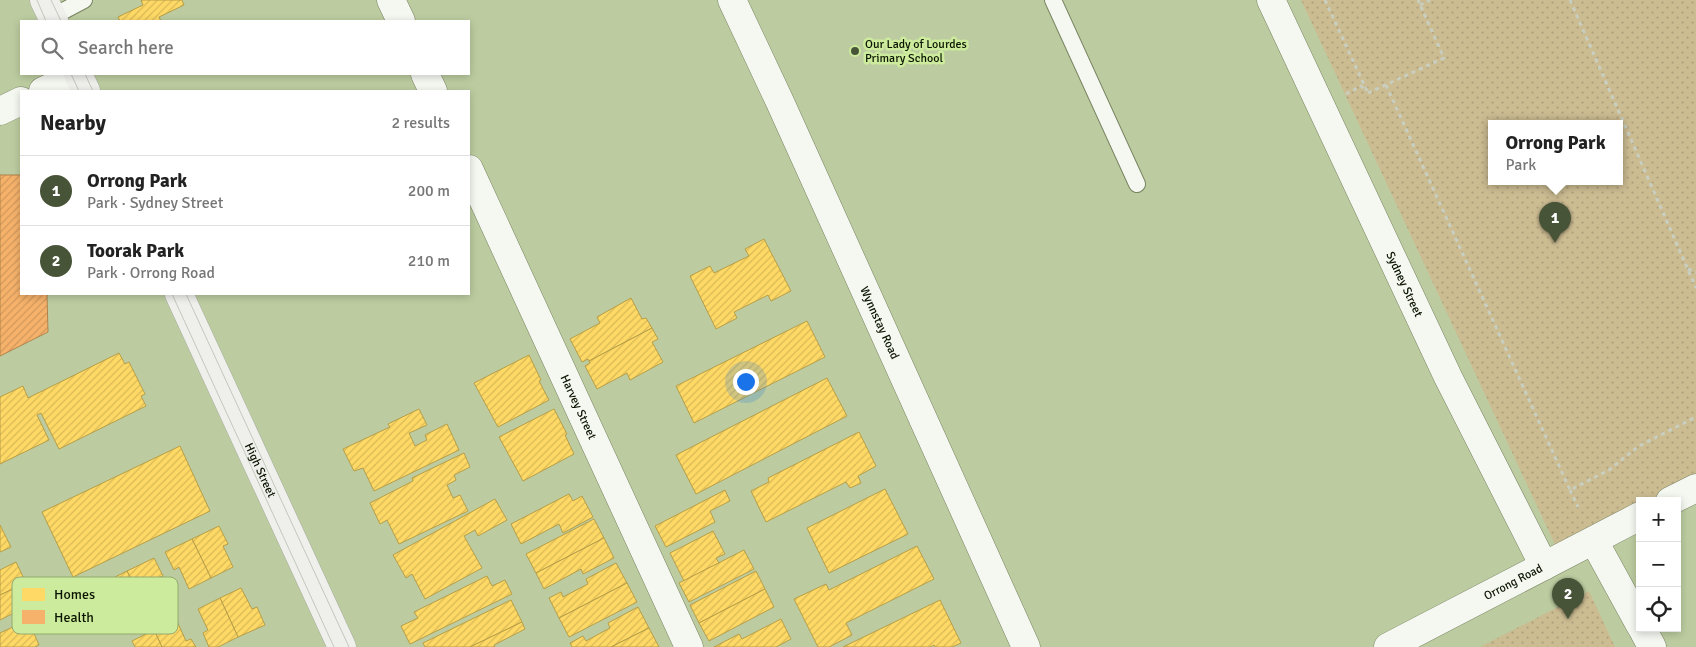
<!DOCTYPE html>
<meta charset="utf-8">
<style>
:root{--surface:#fff;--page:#f2f2f2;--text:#222;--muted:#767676;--line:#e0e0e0;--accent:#485438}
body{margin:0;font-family:Signika,sans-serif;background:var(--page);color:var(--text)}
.controls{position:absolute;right:15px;bottom:15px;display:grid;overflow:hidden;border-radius:0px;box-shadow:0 2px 8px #0003}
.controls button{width:45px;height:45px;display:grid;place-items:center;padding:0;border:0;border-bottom:1px solid var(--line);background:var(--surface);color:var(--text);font:25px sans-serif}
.you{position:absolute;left:745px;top:381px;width:18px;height:18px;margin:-12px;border:4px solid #fff;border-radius:50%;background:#1a73e8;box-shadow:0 0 0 8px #1a73e833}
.badge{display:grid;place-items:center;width:32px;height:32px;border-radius:50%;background:var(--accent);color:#fff;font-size:16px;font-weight:700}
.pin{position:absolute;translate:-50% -41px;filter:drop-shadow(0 1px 2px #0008)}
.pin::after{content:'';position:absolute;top:26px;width:18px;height:15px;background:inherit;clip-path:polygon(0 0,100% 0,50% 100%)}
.popup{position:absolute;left:1488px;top:120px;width:135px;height:65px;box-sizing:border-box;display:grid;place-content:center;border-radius:0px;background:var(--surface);filter:drop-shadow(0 1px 4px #0005);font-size:16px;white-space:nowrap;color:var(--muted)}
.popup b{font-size:19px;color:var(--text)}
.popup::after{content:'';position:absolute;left:50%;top:100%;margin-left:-10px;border:10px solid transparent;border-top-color:var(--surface)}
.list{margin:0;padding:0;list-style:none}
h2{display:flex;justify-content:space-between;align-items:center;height:65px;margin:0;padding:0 20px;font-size:21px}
h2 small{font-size:16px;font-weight:400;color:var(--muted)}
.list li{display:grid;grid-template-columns:32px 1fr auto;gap:15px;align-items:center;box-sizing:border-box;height:70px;padding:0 20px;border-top:1px solid var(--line)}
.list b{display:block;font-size:19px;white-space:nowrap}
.list p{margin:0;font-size:16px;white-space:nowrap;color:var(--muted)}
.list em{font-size:16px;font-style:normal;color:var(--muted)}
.icon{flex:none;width:28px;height:28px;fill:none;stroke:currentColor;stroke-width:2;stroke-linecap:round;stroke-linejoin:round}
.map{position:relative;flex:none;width:1696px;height:647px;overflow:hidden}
.search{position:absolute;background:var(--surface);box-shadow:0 2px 8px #0003;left:20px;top:20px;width:450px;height:55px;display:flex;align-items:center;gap:12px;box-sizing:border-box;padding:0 18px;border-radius:0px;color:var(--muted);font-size:19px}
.panel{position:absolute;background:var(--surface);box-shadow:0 2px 8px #0003;left:20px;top:90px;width:450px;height:205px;border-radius:0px}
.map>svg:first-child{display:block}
</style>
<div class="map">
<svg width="1696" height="647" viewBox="0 0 1696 647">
<defs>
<pattern id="park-dots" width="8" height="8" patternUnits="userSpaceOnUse" patternTransform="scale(1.25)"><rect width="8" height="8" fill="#ccbc92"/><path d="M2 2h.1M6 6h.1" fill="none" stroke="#aea17c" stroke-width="1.8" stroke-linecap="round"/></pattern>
<pattern id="homes-hatch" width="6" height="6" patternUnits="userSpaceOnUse" patternTransform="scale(1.25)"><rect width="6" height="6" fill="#ffd966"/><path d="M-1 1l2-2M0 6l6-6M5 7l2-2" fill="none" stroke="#d9b957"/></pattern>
<pattern id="health-hatch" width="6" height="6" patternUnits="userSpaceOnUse" patternTransform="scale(1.25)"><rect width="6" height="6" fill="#f6b26b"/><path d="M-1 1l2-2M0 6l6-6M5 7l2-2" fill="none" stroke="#d2985b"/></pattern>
</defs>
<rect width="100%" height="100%" fill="#bccca0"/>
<g fill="url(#park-dots)" fill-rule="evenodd">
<path d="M1301 0H1696V486L1669 501H1640V516L1558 551ZM1491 124H1619V182H1491Z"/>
<path d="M1589 591 1615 647H1480Z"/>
</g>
<g fill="url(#homes-hatch)" stroke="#b69e47">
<path d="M141 0H182L184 5 159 17 161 21H120L118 17 143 5Z"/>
<path d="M764 239 791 291 771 301 768 295 734 312 737 318 716 329 690 276 710 266 714 273 749 256 745 249Z"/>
<path d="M631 298 642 319 646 318 652 328 589 361 588 359 582 362 570 339 600 323 597 317Z"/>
<path d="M807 321 825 357 694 423 676 386Z"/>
<path d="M652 328 658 339 652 342 663 362 630 380 627 373 597 389 585 366 590 363 589 361Z"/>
<path d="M119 353 125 364 129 362 145 394 141 396 146 406 59 449 41 413 37 415 49 440 0 464V397L23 386 28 398Z"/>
<path d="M529 355 541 380 539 381 549 400 498 427 474 383Z"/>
<path d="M827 378 847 416 696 494 676 455Z"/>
<path d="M419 409 427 425 409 433 415 446 427 440 425 435 447 424 459 450 374 491 363 468 354 471 343 449 390 427 388 424Z"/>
<path d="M554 409 567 434 565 435 574 454 523 481 499 437Z"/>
<path d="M859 432 876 466 858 476 861 483 850 488 846 482 766 522 751 491 769 482 768 478Z"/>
<path d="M180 446 210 511 73 577 42 512Z"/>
<path d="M464 453 470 467 454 475 456 480 447 485 453 498 460 495 468 511 399 544 387 520 380 524 370 503 413 481 412 478Z"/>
<path d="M885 489 908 534 829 573 807 528Z"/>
<path d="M725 490 730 501 710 511 715 522 666 547 655 526Z"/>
<path d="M569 494 573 501 582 496 593 517 563 533 559 524 521 544 511 524Z"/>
<path d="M495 499 507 520 478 536 475 530 464 536 482 568 425 599 412 574 406 578 393 555Z"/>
<path d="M594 519 604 538 536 573 526 554Z"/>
<path d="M0 525 11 547 0 552Z"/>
<path d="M219 526 228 544 223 546 233 567 211 578 192 539Z"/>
<path d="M713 531 725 554 716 558 719 563 684 581 670 553Z"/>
<path d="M604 538 614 558 583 574 581 569 544 589 536 573Z"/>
<path d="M192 539 211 578 189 589 179 567 174 570 165 552Z"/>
<path d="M917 546 934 579 846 623 852 635 829 647H818L794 599 826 584 829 590Z"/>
<path d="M744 550 754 569 689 602 679 583Z"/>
<path d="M154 558 163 576 158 578 168 599 146 610 127 571Z"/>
<path d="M16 562 26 583 0 595V570Z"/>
<path d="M616 563 627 583 559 618 549 598 561 592 563 597 588 584 586 579Z"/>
<path d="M127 571 146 610 124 620 114 599 109 601 101 584Z"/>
<path d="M756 571 765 589 699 623 690 605Z"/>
<path d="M487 576 492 586 505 580 512 594 410 644 401 626 418 618 414 612Z"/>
<path d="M26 583 36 602 0 620V595Z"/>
<path d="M627 583 637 602 569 637 559 618Z"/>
<path d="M241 588 252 609 257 607 265 625 238 637 220 598Z"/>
<path d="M765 589 774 607 709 641 699 623Z"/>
<path d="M220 598 238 637 218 647H209L203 633 208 630 198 609Z"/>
<path d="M511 600 522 622 470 647H425L423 643Z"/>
<path d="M940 600 961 643 952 647H935L934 645 930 647H843Z"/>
<path d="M638 607 649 628 611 647H572L570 643 583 636 586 641 610 628 608 623Z"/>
<path d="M176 619 186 641 191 639 196 647H162L154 630Z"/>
<path d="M781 619 791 639 776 647H714L739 634 742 639Z"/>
<path d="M28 620 39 645 35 647H0V633Z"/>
<path d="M522 622 525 629 494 645 495 647H470Z"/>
<path d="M649 628 659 647H611Z"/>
<path d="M154 630 162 647H135L132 641Z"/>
</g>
<path fill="url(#health-hatch)" stroke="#af834b" d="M0 175H21V294H51L47 295 48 332 0 356Z"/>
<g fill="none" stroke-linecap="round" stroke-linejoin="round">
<g stroke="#798462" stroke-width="18">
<g id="service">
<path d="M1053 0 1137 184"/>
<path d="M52 17 84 0"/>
</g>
</g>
<g stroke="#798462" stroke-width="29">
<g id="minor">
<path d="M391 0 401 21"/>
<path id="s1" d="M732 0 780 102 1026 647"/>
<path id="s2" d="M1271 0 1448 377 1544 566"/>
<path d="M425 74 433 91"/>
<path d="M43 91 78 75"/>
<path d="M0 111 21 101"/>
<path id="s3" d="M469 169 689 647"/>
<path d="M1594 541 1640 625"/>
<path d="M1642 628 1652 647"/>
</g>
</g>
<g stroke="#798462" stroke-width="29">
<g id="secondary">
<path d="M1670 501 1696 488"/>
<path id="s4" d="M1388 647 1640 516"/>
</g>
</g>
<g stroke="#a7ac9d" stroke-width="29">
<g id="primary">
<path d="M44 0 54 21"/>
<path d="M78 74 86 91"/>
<path id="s5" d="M179 294 342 647"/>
</g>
</g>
<g stroke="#c9cfc0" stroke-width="3" stroke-dasharray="4 4" stroke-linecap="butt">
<path d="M1325 0 1368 93"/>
<path d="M1570 0 1696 288"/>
<path d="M1420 5 1430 0"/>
<path d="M1386 85 1570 490 1609 470 1639 446 1696 417"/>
<path d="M1368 93 1444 58 1418 0"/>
<path d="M1346 94 1361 86 1366 91"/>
<path d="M1688 269 1696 272"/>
<path d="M1570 490 1578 507"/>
</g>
<use href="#service" stroke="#f5f7f1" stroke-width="16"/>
<use href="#minor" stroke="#f5f7f1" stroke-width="28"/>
<use href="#secondary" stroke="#f5f7f1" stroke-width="28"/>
<use href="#primary" stroke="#eff0ec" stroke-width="28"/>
<g stroke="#c3c7bb" stroke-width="1">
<path d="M37 0 46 21"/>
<path d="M51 0 61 21"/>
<path d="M71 74 79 91"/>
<path d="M85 74 93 91"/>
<path d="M172 294 334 647"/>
<path d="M186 294 349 647"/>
</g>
</g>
<circle fill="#485438" stroke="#cdeb9c" stroke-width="2" cx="855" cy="51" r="5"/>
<g text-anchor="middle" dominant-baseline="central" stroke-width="5" stroke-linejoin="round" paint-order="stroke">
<g font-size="12" fill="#0a1400" stroke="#cdeb9c" text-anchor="start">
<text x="865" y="44">Our Lady of Lourdes<tspan x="865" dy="14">Primary School</tspan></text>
</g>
<g font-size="12" fill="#0a1400" stroke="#cdeb9c">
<text stroke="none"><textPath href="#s2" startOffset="314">Sydney Street</textPath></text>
<text stroke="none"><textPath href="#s1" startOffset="355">Wynnstay Road</textPath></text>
<text stroke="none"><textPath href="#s3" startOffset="262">Harvey Street</textPath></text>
<text stroke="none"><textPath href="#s5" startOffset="194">High Street</textPath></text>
<text stroke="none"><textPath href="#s4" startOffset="141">Orrong Road</textPath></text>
</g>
</g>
<rect x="12" y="577" width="166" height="57" rx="8" fill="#cdeb9c" stroke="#92aa6d" stroke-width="1"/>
<rect x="22" y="588" width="23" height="13" fill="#ffd966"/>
<rect x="22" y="610" width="23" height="14" fill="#f6b26b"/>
<g font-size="14" fill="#0a1400">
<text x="54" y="599">Homes</text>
<text x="54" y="622">Health</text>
</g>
</svg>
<div class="controls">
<button>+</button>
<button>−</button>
<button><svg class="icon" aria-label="locate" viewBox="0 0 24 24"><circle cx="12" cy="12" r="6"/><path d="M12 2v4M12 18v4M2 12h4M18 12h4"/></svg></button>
</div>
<div class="you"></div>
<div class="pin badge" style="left:1555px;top:243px">1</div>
<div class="popup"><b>Orrong Park</b>Park</div>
<div class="pin badge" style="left:1568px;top:619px">2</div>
<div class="search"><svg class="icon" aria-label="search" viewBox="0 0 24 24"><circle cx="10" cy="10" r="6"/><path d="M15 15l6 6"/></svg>Search here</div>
<section class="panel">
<h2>Nearby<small>2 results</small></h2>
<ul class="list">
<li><span class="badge">1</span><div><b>Orrong Park</b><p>Park · Sydney Street</p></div><em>200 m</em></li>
<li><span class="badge">2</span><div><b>Toorak Park</b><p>Park · Orrong Road</p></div><em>210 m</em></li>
</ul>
</section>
</div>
